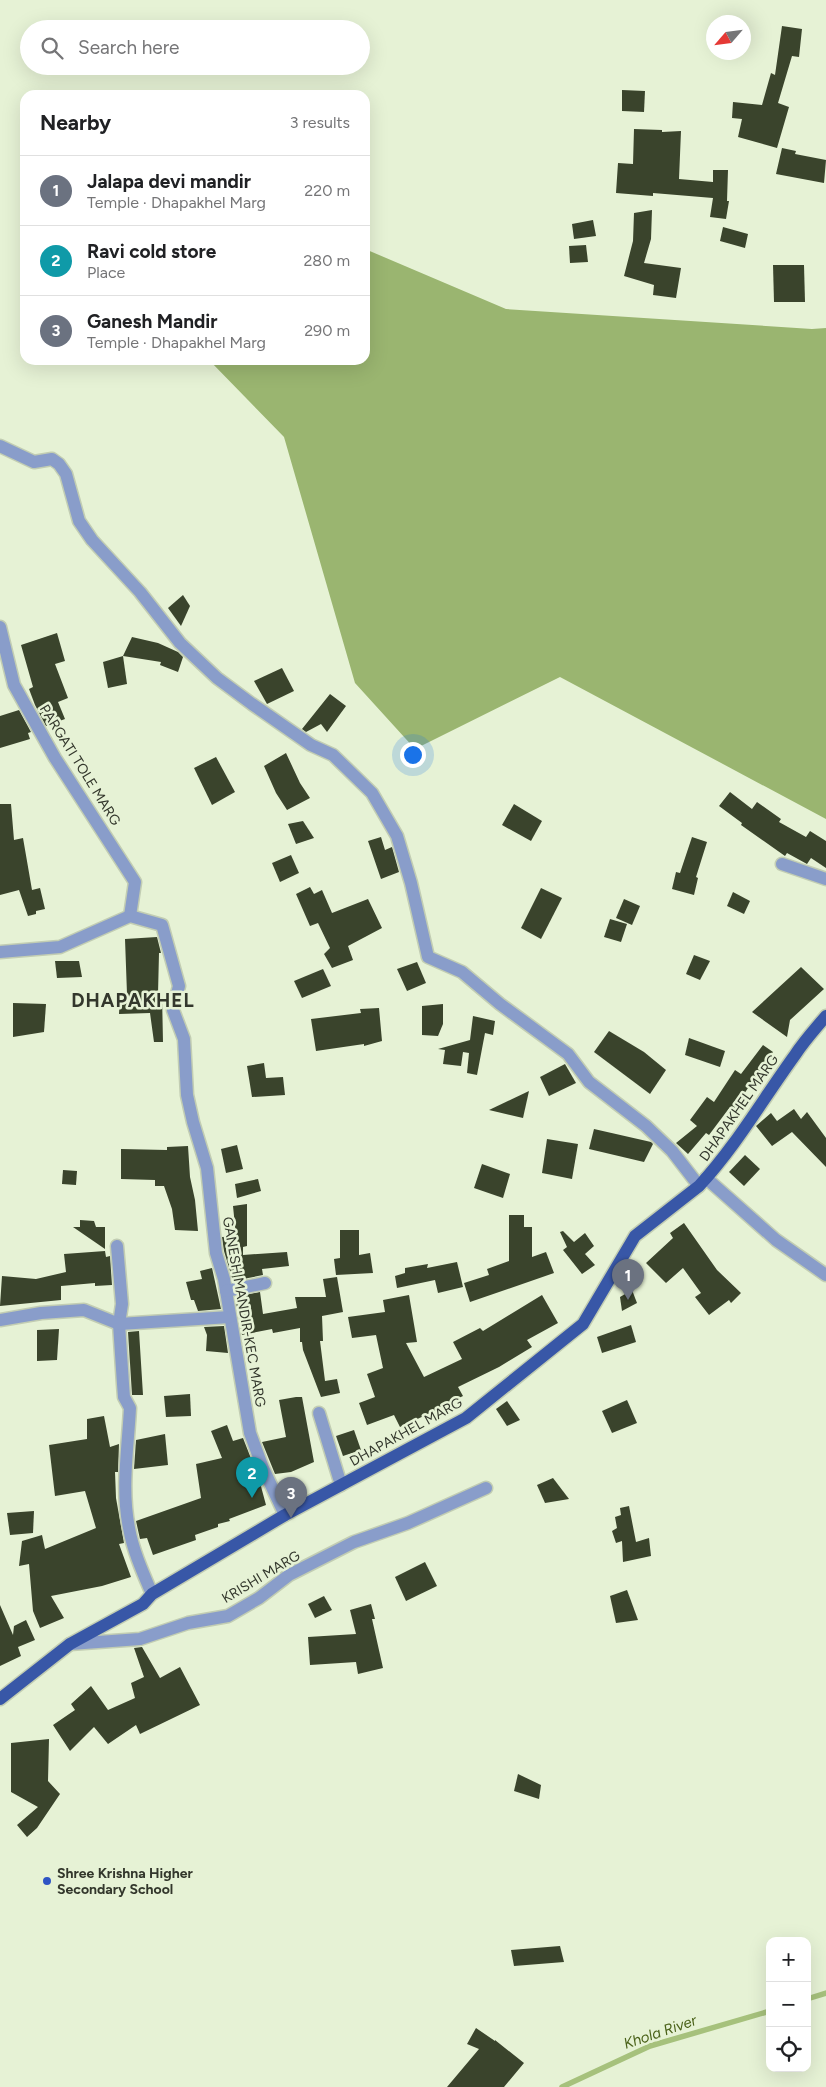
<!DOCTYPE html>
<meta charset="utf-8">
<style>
:root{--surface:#fff;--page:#f6f6f6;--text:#202124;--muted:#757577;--line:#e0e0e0;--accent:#2e54c4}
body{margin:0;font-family:Figtree,sans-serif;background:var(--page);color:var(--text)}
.controls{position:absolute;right:15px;bottom:15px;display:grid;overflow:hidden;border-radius:10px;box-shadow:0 5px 20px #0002}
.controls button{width:45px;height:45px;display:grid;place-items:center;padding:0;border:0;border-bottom:1px solid var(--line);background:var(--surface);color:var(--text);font:25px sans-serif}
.compass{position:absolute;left:706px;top:15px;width:45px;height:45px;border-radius:50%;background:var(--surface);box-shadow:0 5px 20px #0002;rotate:242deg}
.you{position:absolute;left:412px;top:754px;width:18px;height:18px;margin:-12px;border:4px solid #fff;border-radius:50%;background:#1a73e8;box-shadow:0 0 0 8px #1a73e833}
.badge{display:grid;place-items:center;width:32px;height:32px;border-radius:50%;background:var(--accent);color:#fff;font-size:16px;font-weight:700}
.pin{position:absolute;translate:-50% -41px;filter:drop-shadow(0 1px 2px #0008)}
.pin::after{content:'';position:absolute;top:26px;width:18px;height:15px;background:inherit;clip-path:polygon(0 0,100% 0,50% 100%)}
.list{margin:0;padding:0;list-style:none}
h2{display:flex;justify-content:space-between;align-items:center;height:65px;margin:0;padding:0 20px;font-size:21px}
h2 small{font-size:16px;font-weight:400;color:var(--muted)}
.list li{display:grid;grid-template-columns:32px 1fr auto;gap:15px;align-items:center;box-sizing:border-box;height:70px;padding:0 20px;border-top:1px solid var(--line)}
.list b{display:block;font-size:19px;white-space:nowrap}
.list p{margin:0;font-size:16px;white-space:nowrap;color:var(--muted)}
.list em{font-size:16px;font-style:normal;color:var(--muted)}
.icon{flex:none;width:28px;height:28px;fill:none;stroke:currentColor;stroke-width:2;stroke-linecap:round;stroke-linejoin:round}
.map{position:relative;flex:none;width:826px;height:2087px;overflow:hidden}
.search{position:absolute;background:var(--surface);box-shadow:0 5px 20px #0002;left:20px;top:20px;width:350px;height:55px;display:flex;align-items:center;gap:12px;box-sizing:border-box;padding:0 18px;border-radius:28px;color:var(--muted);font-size:19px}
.panel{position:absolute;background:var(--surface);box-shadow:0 5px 20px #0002;left:20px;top:90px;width:350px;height:275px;border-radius:15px}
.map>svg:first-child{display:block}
</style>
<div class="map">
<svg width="826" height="2087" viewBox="0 0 826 2087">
<rect width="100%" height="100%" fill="#e6f2d5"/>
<path fill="#9ab570" d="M365 249 506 309 812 329 826 328V819L560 677 415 749 355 683 284 437 209 360H365Z"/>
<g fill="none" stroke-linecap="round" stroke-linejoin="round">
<g stroke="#a6c17c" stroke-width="5.5">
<path d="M807 1999 826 1993"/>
<path d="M562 2087 650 2046 770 2011"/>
</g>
</g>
<g fill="#3a442c">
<path d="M782 26 802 29 799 57 792 56 778 103 789 107 777 148 738 137 742 119 732 118 733 102 762 105 771 73 775 75Z"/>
<path d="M622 90 645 91 644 112 622 111Z"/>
<path d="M634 129 662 130V132L681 131 679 179 713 182V170H728L727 201H729L726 219 710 217 713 198 653 193V196L616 193 618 163 633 164Z"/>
<path d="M782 148 796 151 795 154 826 160 824 183 776 174Z"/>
<path d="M652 210 651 239 644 263 681 268 676 298 653 295 654 285 624 276 633 241 634 213Z"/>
<path d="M593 220 596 236 574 239 572 224Z"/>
<path d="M723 227 748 234 745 248 720 241Z"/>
<path d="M586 245 588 262 570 263 569 246Z"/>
<path d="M773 265H804L805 302H774Z"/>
<path d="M183 595 190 606 181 626 168 608Z"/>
<path d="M57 633 65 661 55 664 68 698 58 702 65 719 46 726 35 705 29 689 33 687 21 645Z"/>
<path d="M132 637 158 643 178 652 183 657 178 672 160 665 161 662 123 656Z"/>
<path d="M123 656 127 684 108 688 103 662Z"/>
<path d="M282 668 294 691 267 704 254 681Z"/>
<path d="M330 694 346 706 327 732 321 724 306 732 302 729Z"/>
<path d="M19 710 31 732 28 733 30 739 0 748V716Z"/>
<path d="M286 753 300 783 310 798 287 810 276 793 264 766Z"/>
<path d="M216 757 235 792 212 805 194 768Z"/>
<path d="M730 792 752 809 757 802 781 819 779 822 806 837 810 831 826 841V868L811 858 807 864 787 853 785 856 741 825 742 823 719 806Z"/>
<path d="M0 804H11L14 840 23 838 32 890 40 888 45 909 36 911V914L28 916 19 890 0 895Z"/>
<path d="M514 804 542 821 531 841 502 825Z"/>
<path d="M303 821 314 838 296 844 288 824Z"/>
<path d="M381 837 385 850 392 847 399 872 381 879 368 841Z"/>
<path d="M692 837 707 842 696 877 698 878 694 895 672 889 676 872 680 873Z"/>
<path d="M291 855 299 873 280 882 272 863Z"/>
<path d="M310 887 314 894 322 890 332 913 368 899 382 928 348 946 353 960 332 968 324 954 330 948 318 923 310 926 296 894Z"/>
<path d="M541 888 562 898 541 939 521 928Z"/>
<path d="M733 892 750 901 744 914 727 906Z"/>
<path d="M624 899 640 906 632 925 616 918Z"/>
<path d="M610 919 627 924 621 942 604 937Z"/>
<path d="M157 937 161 953H159L158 994H162L163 1042H154L150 1013 119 1014 120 994H127L125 939Z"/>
<path d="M694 955 710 961 700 980 686 974Z"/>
<path d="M55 961H79L82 977 57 978Z"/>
<path d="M417 962 426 983 407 991 397 969Z"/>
<path d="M801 967 824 989 790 1020 787 1037 752 1012Z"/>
<path d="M323 969 331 986 302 998 294 981Z"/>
<path d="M13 1003 46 1004 44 1032 13 1037Z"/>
<path d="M443 1004V1024L438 1036 422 1035V1006Z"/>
<path d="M379 1008 382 1041 364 1046V1044L316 1051 311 1019 361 1013 360 1009Z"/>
<path d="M473 1016 495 1021 493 1035 485 1033 477 1075 467 1073 469 1053 463 1052 461 1066 443 1064 445 1050 438 1049 470 1040Z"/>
<path d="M609 1031 644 1052 666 1070 650 1094 594 1052Z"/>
<path d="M689 1038 725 1051 720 1067 685 1055Z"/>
<path d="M763 1045 773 1052 768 1058 772 1061 759 1078 756 1076 734 1109 730 1107 709 1135 706 1133 688 1154 676 1143 697 1126 690 1120 707 1097 714 1102 735 1070 741 1074Z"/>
<path d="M264 1063 266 1078 283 1077 285 1095 252 1097 247 1066Z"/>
<path d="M565 1064 576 1083 549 1096 540 1077Z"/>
<path d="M529 1091 523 1118 489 1110Z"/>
<path d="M794 1109 801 1119 807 1112 826 1138V1167L792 1132 772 1146 756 1126 771 1113 777 1121Z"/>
<path d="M594 1129 651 1142 653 1144 644 1162 589 1149Z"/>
<path d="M547 1139 578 1144 572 1179 542 1173Z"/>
<path d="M237 1145 243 1169 226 1173 221 1149Z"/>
<path d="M188 1146 190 1177 195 1200 198 1231 175 1230 172 1209 164 1186H155V1180L121 1179V1149L167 1150V1147Z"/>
<path d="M745 1155 760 1169 744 1186 729 1172Z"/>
<path d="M482 1164 510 1174 503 1198 474 1188Z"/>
<path d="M63 1170 77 1171 76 1185 62 1184Z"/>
<path d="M258 1179 261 1191 237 1198 235 1184Z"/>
<path d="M247 1204V1246L243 1247V1255L287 1252 289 1266 262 1269 263 1275 233 1281 224 1251 222 1237 236 1236 233 1206Z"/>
<path d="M509 1215H524V1227H532V1257L546 1252 554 1273 470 1302 464 1283 489 1275 487 1269 509 1261Z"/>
<path d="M80 1220 94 1221 96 1227H105V1249L73 1227H80Z"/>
<path d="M684 1223 717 1270 741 1293 731 1303 729 1300 709 1315 695 1297 701 1293 683 1268 666 1283 646 1263 673 1238 670 1233Z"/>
<path d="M340 1230H359V1255L370 1253 373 1273 336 1275 334 1259 340 1258Z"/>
<path d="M563 1231 574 1242 585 1233 594 1246 585 1254 595 1265 582 1274 563 1250 567 1247 560 1232Z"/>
<path d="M105 1251 106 1257 110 1256 112 1285 95 1286V1283L61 1286V1300L0 1306 2 1276 36 1279 66 1272 64 1254Z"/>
<path d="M457 1262 463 1287 438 1293 435 1280 397 1288 395 1276 405 1273V1268L428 1264 427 1268Z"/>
<path d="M212 1268 221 1309 198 1311 194 1300H191L186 1282 202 1279 200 1271Z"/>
<path d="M337 1277 343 1312 322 1316 323 1341H320L325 1381 337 1379 340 1393 321 1397 303 1350 302 1342H300V1328L273 1333 272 1329 242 1335 235 1297 260 1292 263 1314 297 1308 295 1297H326L323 1279Z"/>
<path d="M632 1290 637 1303 622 1311 620 1297Z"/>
<path d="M409 1295 417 1342 406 1343 424 1377 462 1359 453 1342 480 1328 483 1331 542 1295 558 1323 527 1340 532 1347 499 1367 458 1387 463 1396 438 1408 439 1409 400 1427 394 1415 367 1425 359 1403 375 1397 367 1374 383 1368 376 1335 352 1338 348 1317 385 1312 383 1300Z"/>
<path d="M631 1325 636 1342 602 1353 597 1337Z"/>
<path d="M224 1326 228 1353 206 1351 207 1335 204 1327Z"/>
<path d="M59 1329 57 1360 37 1361V1330Z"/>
<path d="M139 1331 143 1395H132L128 1332Z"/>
<path d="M190 1394 191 1416 166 1417 164 1396Z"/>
<path d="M296 1397H302L314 1462 291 1472 275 1474 262 1442 286 1437 279 1400Z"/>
<path d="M627 1400 637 1423 612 1433 602 1411Z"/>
<path d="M507 1401 520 1420 507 1426 496 1409Z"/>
<path d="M104 1416 110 1447 119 1444 118 1472H115L116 1498 124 1543 119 1544 131 1577 102 1586 51 1596 64 1618 40 1628 33 1611 29 1564 19 1566 22 1541 42 1535 45 1549 96 1528 85 1491 55 1496 49 1445 87 1439V1419Z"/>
<path d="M227 1425 233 1441 243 1438 259 1479 266 1505 229 1519 230 1521 218 1524V1527L195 1535 196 1540 153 1555 147 1538 140 1539 136 1521 201 1498 196 1464 222 1458 211 1431Z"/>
<path d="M354 1430 361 1450 343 1456 336 1436Z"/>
<path d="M165 1434 168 1465 134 1469 136 1440Z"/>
<path d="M553 1478 569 1499 545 1503 537 1485Z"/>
<path d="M629 1506 636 1542 649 1538 651 1556 623 1562 622 1541 616 1543 612 1531 617 1528 615 1517 621 1515 620 1508Z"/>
<path d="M34 1511 33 1533 10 1535 7 1513Z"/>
<path d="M425 1562 437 1586 406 1601 395 1577Z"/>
<path d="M627 1590 638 1620 616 1623 610 1596Z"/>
<path d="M324 1596 332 1610 315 1618 308 1604Z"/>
<path d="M371 1604 375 1619H372L383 1668 358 1674 356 1662 310 1665 308 1637 356 1634 350 1610Z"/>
<path d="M0 1605 13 1635 14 1626 26 1620 35 1640 18 1647 21 1656 0 1666Z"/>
<path d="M142 1647 160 1678 180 1667 200 1705 140 1734 136 1725 108 1744 94 1727 70 1751 53 1725 75 1710 71 1704 91 1686 108 1710 135 1698 131 1683 144 1677 134 1648Z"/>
<path d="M49 1739 48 1781 60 1794 37 1828 27 1837 17 1825 38 1807 11 1792V1743Z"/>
<path d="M518 1774 541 1785 539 1799 514 1791Z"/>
<path d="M560 1946 564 1962 514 1966 511 1950Z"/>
<path d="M476 2028 495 2041V2040L524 2063 504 2087H447L479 2049 467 2044Z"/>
</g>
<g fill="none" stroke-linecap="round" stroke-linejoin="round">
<g stroke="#c2cdb3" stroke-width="15">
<g id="minor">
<path d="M0 446 34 462 52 459 59 464 66 474 79 521 92 540 140 592 180 643 217 678 252 704 311 745 333 755 372 793 397 836 411 883 428 957 462 972 500 1004 568 1054 589 1082 646 1126 672 1151 699 1186"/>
<path d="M0 627 14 685 55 758 135 882 130 916"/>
<path d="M782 864 826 879"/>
<path d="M0 952 60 947 130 916 162 925 179 986 173 1010 184 1039 187 1095 193 1122 207 1168 216 1253 224 1279 250 1433 263 1468 285 1515"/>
<path d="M706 1178 776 1240 826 1275"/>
<path d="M117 1246 122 1304 119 1324 123 1384 124 1397 130 1408C128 1448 121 1489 129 1528 133 1551 143 1573 152 1594"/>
<path d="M226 1291 265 1283"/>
<path d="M0 1320 41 1313 84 1310 119 1324 230 1317"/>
<path d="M319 1413 341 1485"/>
<path d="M70 1644 140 1639 188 1623 228 1616 259 1598 289 1575 354 1542 408 1523 486 1488"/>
</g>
</g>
<g stroke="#c2cdb3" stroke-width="15">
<path id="major" d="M0 1699 70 1644 143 1604 152 1594 285 1515 466 1418 583 1324 635 1236 699 1186C736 1146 763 1099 795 1055 804 1041 816 1028 826 1016"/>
</g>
<use href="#minor" stroke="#899dca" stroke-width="12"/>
<use href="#major" stroke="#3857a7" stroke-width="12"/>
</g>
<circle fill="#2e54c4" stroke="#e6f2d5" stroke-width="2" cx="47" cy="1881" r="5"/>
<g text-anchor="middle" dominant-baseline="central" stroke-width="5" stroke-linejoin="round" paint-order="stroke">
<g font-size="14" fill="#33372c" stroke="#e6f2d5">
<text transform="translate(80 765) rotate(58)">PARGATI TOLE MARG</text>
<text transform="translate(739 1108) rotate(-55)">DHAPAKHEL MARG</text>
<text transform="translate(244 1312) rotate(80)">GANESH MANDIR-KEC MARG</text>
<text transform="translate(406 1432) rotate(-29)">DHAPAKHEL MARG</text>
<text transform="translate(261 1577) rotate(-31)">KRISHI MARG</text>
</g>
<g font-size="14" font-weight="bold" fill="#33372c" stroke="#e6f2d5" text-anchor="start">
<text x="57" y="1873">Shree Krishna Higher<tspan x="57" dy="16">Secondary School</tspan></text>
</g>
<g font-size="15" font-style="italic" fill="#496118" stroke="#e6f2d5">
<text transform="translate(660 2032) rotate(-19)">Khola River</text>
</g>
<g font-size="19" font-weight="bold" letter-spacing="1" fill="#33372c" stroke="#e6f2d5">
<text x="133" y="1000">DHAPAKHEL</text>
</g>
</g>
</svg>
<div class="controls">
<button>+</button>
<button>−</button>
<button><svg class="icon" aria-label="locate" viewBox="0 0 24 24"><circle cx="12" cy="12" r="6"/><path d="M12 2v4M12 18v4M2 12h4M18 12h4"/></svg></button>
</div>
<svg class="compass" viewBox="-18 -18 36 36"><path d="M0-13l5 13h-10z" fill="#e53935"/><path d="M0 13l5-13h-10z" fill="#757577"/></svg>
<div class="you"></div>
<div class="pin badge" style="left:628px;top:1300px;background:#6b7280">1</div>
<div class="pin badge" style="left:252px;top:1498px;background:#0f9aa8">2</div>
<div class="pin badge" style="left:291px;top:1518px;background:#6b7280">3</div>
<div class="search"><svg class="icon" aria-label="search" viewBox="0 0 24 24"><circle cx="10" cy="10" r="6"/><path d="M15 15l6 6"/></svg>Search here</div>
<section class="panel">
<h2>Nearby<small>3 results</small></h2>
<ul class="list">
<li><span class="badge" style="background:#6b7280">1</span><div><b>Jalapa devi mandir</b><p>Temple · Dhapakhel Marg</p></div><em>220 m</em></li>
<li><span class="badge" style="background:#0f9aa8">2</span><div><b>Ravi cold store</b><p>Place</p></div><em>280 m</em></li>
<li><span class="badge" style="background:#6b7280">3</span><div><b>Ganesh Mandir</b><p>Temple · Dhapakhel Marg</p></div><em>290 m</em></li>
</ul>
</section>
</div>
